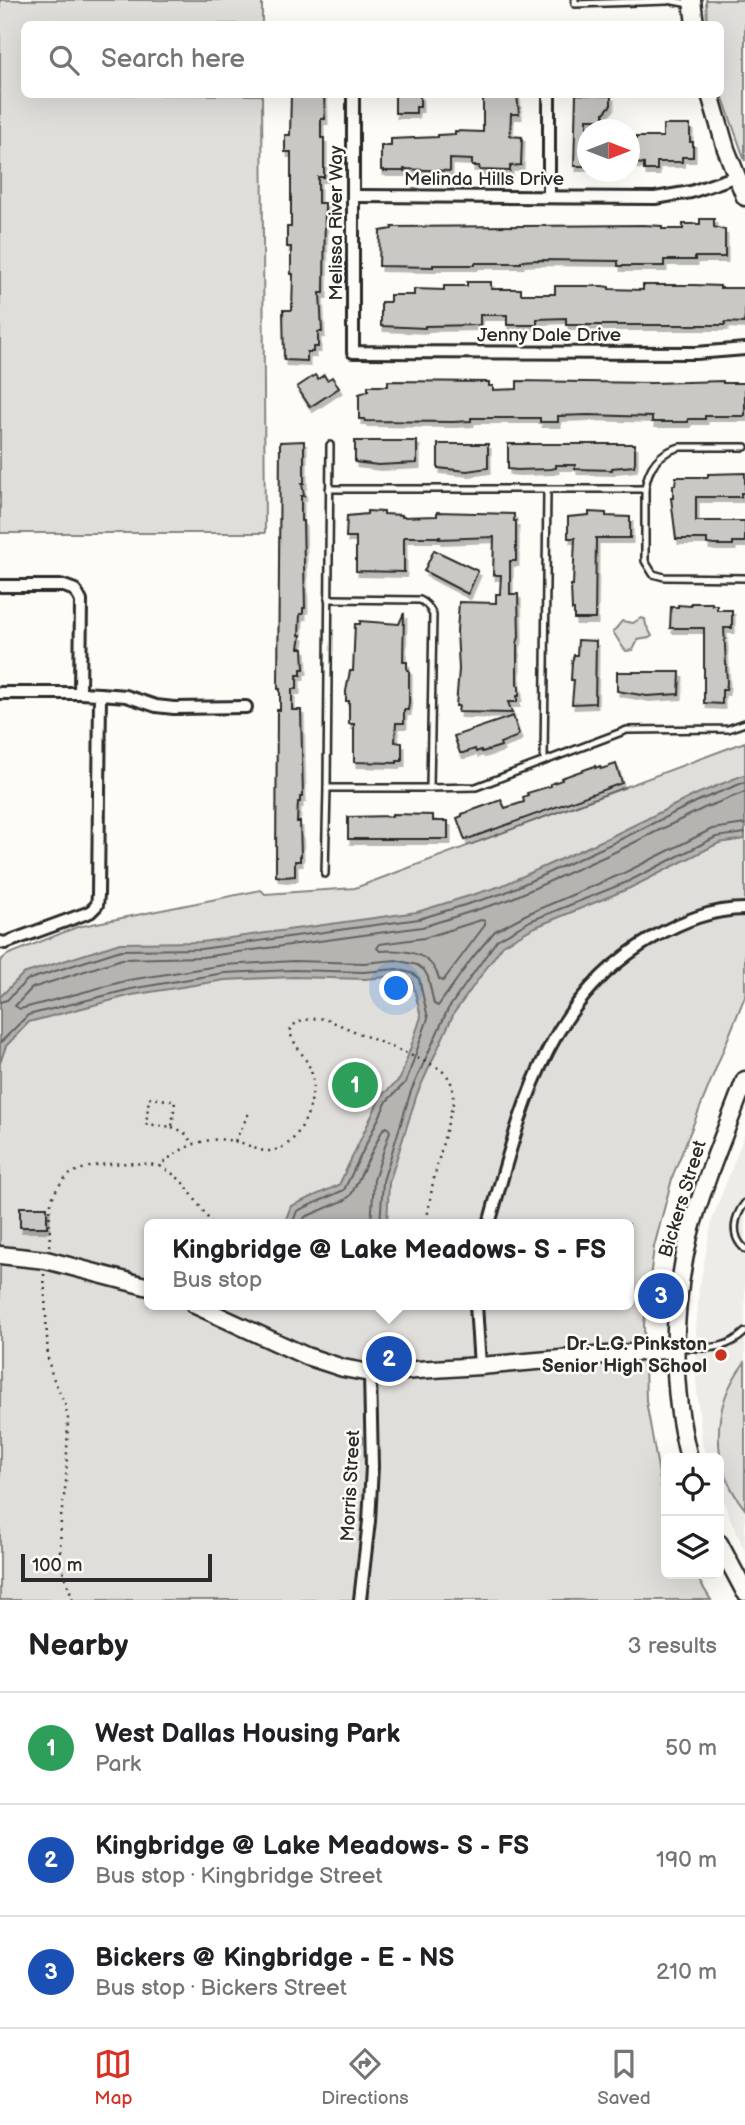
<!DOCTYPE html>
<meta charset="utf-8">
<style>
:root{--surface:#fff;--page:#f2f2f2;--text:#202124;--muted:#757577;--line:#e0e0e0;--accent:#d93025}
body{margin:0;font-family:"Balsamiq Sans",sans-serif;background:var(--page);color:var(--text)}
.controls{position:absolute;right:21px;bottom:21px;display:grid;overflow:hidden;border-radius:10px;box-shadow:0 7px 28px #0002}
.controls button{width:63px;height:63px;display:grid;place-items:center;padding:0;border:0;border-bottom:2px solid var(--line);background:var(--surface);color:var(--text);font:35px sans-serif}
.compass{position:absolute;left:577px;top:119px;width:63px;height:63px;border-radius:50%;background:var(--surface);box-shadow:0 7px 28px #0002;rotate:90deg}
.scale{position:absolute;left:21px;bottom:18px;width:191px;box-sizing:border-box;padding-left:7px;border:4px solid #2b2b2b;border-top:0;font-size:19px;line-height:24px;white-space:nowrap;color:#2b2b2b;-webkit-text-stroke:5px #fdfcf7;paint-order:stroke}
.you{position:absolute;left:397px;top:989px;width:24px;height:24px;margin:-18px;border:5px solid #fff;border-radius:50%;background:#1a73e8;box-shadow:0 0 0 10px #1a73e833}
.badge{display:grid;place-items:center;width:46px;height:46px;border-radius:50%;background:var(--accent);color:#fff;font-size:23px;font-weight:700}
.pin{position:absolute;translate:-50% -50%;border:4px solid #fff;box-shadow:0 2px 7px #0006}
.popup{position:absolute;left:144px;top:1219px;width:490px;height:91px;box-sizing:border-box;display:grid;place-content:center;border-radius:10px;background:var(--surface);filter:drop-shadow(0 2px 5px #0005);font-size:23px;white-space:nowrap;color:var(--muted)}
.popup b{font-size:26px;color:var(--text)}
.popup::after{content:'';position:absolute;left:50%;top:100%;margin-left:-14px;border:14px solid transparent;border-top-color:var(--surface)}
.list{margin:0;padding:0;list-style:none}
h2{display:flex;justify-content:space-between;align-items:center;height:91px;margin:0;padding:0 28px;font-size:30px}
h2 small{font-size:23px;font-weight:400;color:var(--muted)}
.list li{display:grid;grid-template-columns:46px 1fr auto;gap:21px;align-items:center;box-sizing:border-box;height:112px;padding:0 28px;border-top:2px solid var(--line)}
.list b{display:block;font-size:26px;white-space:nowrap}
.list p{margin:0;font-size:23px;white-space:nowrap;color:var(--muted)}
.list em{font-size:23px;font-style:normal;color:var(--muted)}
.icon{flex:none;width:38px;height:38px;fill:none;stroke:currentColor;stroke-width:2;stroke-linecap:round;stroke-linejoin:round}
.map{position:relative;flex:none;width:745px;height:1600px;overflow:hidden}
.search{position:absolute;background:var(--surface);box-shadow:0 7px 28px #0002;left:21px;right:21px;top:21px;height:77px;display:flex;align-items:center;gap:18px;box-sizing:border-box;padding:0 24px;border-radius:10px;color:var(--muted);font-size:26px}
.sheet{height:427px;background:var(--surface)}
nav{display:flex;justify-content:space-around;align-items:center;box-sizing:border-box;height:98px;border-top:2px solid var(--line);background:var(--surface);font-size:19px;color:var(--muted)}
nav a{display:grid;justify-items:center;gap:4px}
nav .on{color:var(--accent)}
.map>svg:first-child{display:block}
</style>
<div class="map">
<svg width="745" height="1600" viewBox="0 0 745 1600">
<defs>
<filter id="shadow"><feDropShadow dx="2.5" dy="5" stdDeviation="0" flood-color="#0004"/></filter>
</defs>
<rect width="100%" height="100%" fill="#fdfcf7"/>
<filter id="ink" filterUnits="userSpaceOnUse"><feTurbulence type="fractalNoise" baseFrequency=".0143" numOctaves="2"/><feDisplacementMap in="SourceGraphic" scale="14" xChannelSelector="R" yChannelSelector="G"/><feConvolveMatrix kernelMatrix="1 2 1 2 8 2 1 2 1" color-interpolation-filters="sRGB"/></filter>
<g filter="url(#ink)">
<path fill="#edece8" d="M745 1133V1551L730 1518 719 1489V1458H707L702 1443 696 1380V1330L699 1289 712 1220Z"/>
<g fill="#dfdeda" stroke="#858482" stroke-width="2" fill-rule="evenodd">
<path d="M0 0H262V24H24V94L262 95 265 533H0Z"/>
<path d="M706 0H745V161L721 92 720 24H707Z"/>
<path d="M641 618 645 619 646 625 652 636 649 638 638 640 633 650 626 651C623 649 616 636 613 632L622 621 633 623Z"/>
<path d="M745 742V996L673 1175 654 1247 644 1324 646 1401 663 1497 666 1505V1574H695L711 1600H0V961L7 955 77 927 261 890 265 894 355 888ZM149 1224H629V1305H149Z"/>
<path d="M745 1362V1509C710 1466 710 1406 745 1362Z"/>
</g>
<path fill="#b5b4b1" stroke="#7e7d7b" stroke-width="2" d="M743 775 745 776V839L719 843 630 888 533 928 503 945 454 1013 417 1094 389 1183 387 1224H284L291 1206 339 1185 381 1096 400 1079 421 1017 412 980 397 976 365 979 294 977 225 980 132 995 29 1022 6 1046 0 1063V997L23 974 120 943 201 942 417 912 501 886 610 837 697 794Z"/>
<g fill="none" stroke-linecap="round" stroke-linejoin="round">
<g stroke="#626261" stroke-width="2">
<path d="M745 792 704 808 617 851 508 900 422 927 202 957 122 959 32 988 15 1006 20 1009 129 980 224 965 294 961 364 963 396 960 417 965 424 970 428 977 434 1004 438 1006 473 957 495 931 527 914 624 873 712 829 745 824"/>
<path d="M481 920 485 921V925L443 981 439 979C432 952 405 949 380 951L377 948 380 944 424 938Z"/>
<path d="M0 1002 7 1000 27 980 121 950 201 949 419 919 504 893 613 843 700 800 745 782"/>
<path d="M0 1043 28 1015 131 989 224 973 294 970 364 972 397 969 414 974 419 979 428 1018 406 1082 387 1101 344 1190 297 1211 292 1224"/>
<path d="M301 1224 305 1217 345 1200 351 1195 383 1129 387 1127 390 1131 374 1180 371 1224"/>
<path d="M380 1224 383 1181 411 1091 448 1009 497 940 530 921 627 882 716 837 745 833"/>
</g>
</g>
<g fill="#c9c8c4" stroke="#2b2b2b" stroke-width="2" filter="url(#shadow)">
<path d="M291 94H324L325 119H321V138H324V177H318V203H325L324 293H320L322 332H318V347H313V352H307V361L284 360 283 310H292L293 274H291V247H287V227H291V152H285V135H290Z"/>
<path d="M395 94H420V107H416V113H395Z"/>
<path d="M483 94H517L519 114H511L510 136 522 137 521 165 510 166V171L480 170 479 166H472V160L450 159V171L404 169V171H384V170H381V146H391V139L438 137V135L455 134V131L483 132Z"/>
<path d="M576 94 611 96V105L604 113V119H587V166H574Z"/>
<path d="M663 125H690V142H693V157H682V162H657V170H644V164L635 163 636 137H663Z"/>
<path d="M700 219H714V227L725 230V257H695V260H664V266H618V261L538 260 521 261V263H475V265H433V267L379 266 380 231 392 229V227L643 225 662 226V229H683V224H700Z"/>
<path d="M467 282H491V289H521V294H555V286H602L609 287V289L643 290V285H694L720 286V288H745V316L744 323 725 322V325H566V318L537 319V325H507V315H480V325L425 326V328L381 326V302H390V295H414V289L444 290V286H467Z"/>
<path d="M315 375 318 379 324 375 327 380 332 377 339 388 310 407 297 387Z"/>
<path d="M388 381 489 382V386H493V390L517 389V381L652 383 723 381V383H745V416H705V419H688V422H652V417L588 415 558 416V422H540V418H471V421L453 422 365 421 364 419H359V394L368 391V386H388Z"/>
<path d="M304 441V483H302L304 496H301V521H303L305 608H303V614H300L299 635H301L299 648H303L304 669H301V675H297V689H292V710H301L303 797H300V802H298L297 822H300L301 856H300V861H295V876L284 877 276 876V861L277 710H280V689H278L280 442Z"/>
<path d="M355 441H417V463L378 465 355 462Z"/>
<path d="M438 444H488V468L467 471 438 468Z"/>
<path d="M508 444H635V462L634 466 612 468V470L575 469V465H556V468L551 469 517 470 508 469Z"/>
<path d="M745 473V493H741V497H696V521H745V542H733V545H714L707 544V539H676L671 498H673V485H675L676 477H708V474Z"/>
<path d="M367 511 384 512V514L402 515V517L437 516V512L514 514V521H516V561H510V594H518L519 637 517 643V685L519 686V696H517V702H508L512 713 458 712 459 706H456L459 669 457 631 459 602 496 603V594H500L501 575H493L494 537 439 539 440 537H404V572L356 571V537H346L347 516 367 514Z"/>
<path d="M589 512 606 513V516L630 517V538H596L595 619H574V610H572L571 585H573L575 538H568V517L589 515Z"/>
<path d="M434 550 478 571 468 594 424 571Z"/>
<path d="M691 603H712V605H717V610H732V628H724L727 683 726 690H722V704L704 703V628H670L671 607H678V605L691 606Z"/>
<path d="M404 613 403 662H407V670H409V703L408 710H404V723H396L395 742 402 743V761H397V763L354 762V724H349V701H346V691L350 671H353L355 624H360V621L399 624Z"/>
<path d="M578 640 596 641 595 703 572 704 574 680H571L572 662 574 655H577Z"/>
<path d="M617 672H680L679 694 647 696 617 691Z"/>
<path d="M513 716 519 734 516 737 500 743 501 746 482 752 481 750 476 752 475 749 463 753H460L454 736Z"/>
<path d="M616 764 622 783 465 840 457 818 462 816V814L501 800 505 808 524 802 523 797 528 795 527 793 551 786 550 784 562 780 561 778 595 766V768L600 766 601 769Z"/>
<path d="M392 814 433 815V821H448V839H348V817L392 816Z"/>
<rect x="20" y="1207" width="27" height="20"/>
</g>
<g fill="none" stroke-linecap="round" stroke-linejoin="round">
<g stroke="#2b2b2b" stroke-width="10">
<g id="lane">
<path d="M575 0V4L668 1"/>
<path d="M668 0 689 4"/>
<path d="M330 445 327 788H430L476 787 627 730 728 729 745 723"/>
<path d="M329 489H645V561L653 574 664 577 745 578"/>
<path d="M645 489C648 467 658 453 680 447H745"/>
<path d="M328 599 420 600C427 603 430 608 433 615L430 788"/>
<path d="M544 760 547 490"/>
<path d="M325 874 327 788"/>
<path d="M745 1203C734 1217 730 1236 745 1249"/>
<path d="M679 1348C707 1347 724 1352 745 1332"/>
</g>
</g>
<g stroke="#2b2b2b" stroke-width="16">
<g id="street">
<path d="M353 94V352L696 353 745 349"/>
<path d="M549 94V197"/>
<path d="M353 196 655 198 691 192 737 176"/>
<path d="M0 586H64L75 590 81 601 80 693H0"/>
<path d="M100 694 126 696 156 706 174 708 246 707"/>
<path d="M0 942 5 943 90 912 97 905 98 895 100 694 80 693"/>
<path d="M489 1224C521 1112 544 1000 654 937 683 921 712 909 745 909"/>
<path d="M476 1305 480 1366"/>
<path d="M360 1600 369 1521 372 1467 370 1373"/>
</g>
</g>
<g stroke="#2b2b2b" stroke-width="21">
<g id="secondary">
<path d="M692 0 695 24"/>
<path d="M710 94 726 149 745 197"/>
<path d="M0 1255 46 1260 149 1287"/>
<path d="M195 1305 306 1356 343 1368 370 1373 480 1366 675 1349"/>
<path d="M689 1458C670 1386 672 1308 689 1236 703 1183 726 1131 745 1080"/>
<path d="M719 1543 745 1592"/>
</g>
</g>
<g stroke="#2b2b2b" stroke-width="2.5" stroke-dasharray="2 5" stroke-linecap="butt">
<path d="M149 1098 175 1101 172 1127 146 1124Z"/>
<path d="M172 1127 184 1132 193 1144"/>
<path d="M235 1141 250 1111"/>
<path d="M160 1166 176 1176 186 1186 212 1224"/>
<path d="M49 1246C51 1232 48 1217 51 1203 53 1193 61 1181 69 1175 88 1162 138 1161 160 1166 181 1146 209 1134 238 1142 249 1144 258 1152 269 1151 300 1149 317 1102 312 1075 309 1059 294 1047 290 1032L292 1026 300 1021 317 1018 326 1019 431 1064C450 1074 454 1082 453 1103L433 1182 426 1224"/>
<path d="M44 1274 48 1359 52 1375 65 1405 68 1419 66 1482 61 1517 60 1552 63 1570 73 1600"/>
</g>
<use href="#lane" stroke="#fdfcf7" stroke-width="5"/>
<use href="#street" stroke="#fdfcf7" stroke-width="10"/>
<use href="#secondary" stroke="#fdfcf7" stroke-width="16"/>
</g>
</g>
<circle fill="#c8321e" stroke="#fdfcf7" stroke-width="2.5" cx="721" cy="1355" r="7"/>
<g text-anchor="middle" dominant-baseline="central" stroke-width="5" stroke-linejoin="round" paint-order="stroke">
<g font-size="19" fill="#2b2b2b" stroke="#fdfcf7">
<text x="484" y="179">Melinda Hills Drive</text>
<text transform="translate(336 223) rotate(-90)">Melissa River Way</text>
<text x="549" y="335">Jenny Dale Drive</text>
<text transform="translate(683 1199) rotate(-73)">Bickers Street</text>
<text transform="translate(351 1486) rotate(-87)">Morris Street</text>
</g>
<g font-size="19" font-weight="bold" fill="#2b2b2b" stroke="#fdfcf7" text-anchor="end">
<text x="707" y="1344">Dr. L.G. Pinkston<tspan x="707" dy="22">Senior High School</tspan></text>
</g>
</g>
</svg>
<div class="controls">
<button><svg class="icon" aria-label="locate" viewBox="0 0 24 24"><circle cx="12" cy="12" r="6"/><path d="M12 2v4M12 18v4M2 12h4M18 12h4"/></svg></button>
<button><svg class="icon" aria-label="layers" viewBox="0 0 24 24"><path d="M12 4l9 5-9 5-9-5zM3 14l9 5 9-5"/></svg></button>
</div>
<svg class="compass" viewBox="-18 -18 36 36"><path d="M0-13l5 13h-10z" fill="#e53935"/><path d="M0 13l5-13h-10z" fill="#757577"/></svg>
<div class="scale">100 m</div>
<div class="you"></div>
<div class="pin badge" style="left:355px;top:1085px;background:#2e9e5b">1</div>
<div class="pin badge" style="left:389px;top:1359px;background:#1a4fb4">2</div>
<div class="popup"><b>Kingbridge @ Lake Meadows- S - FS</b>Bus stop</div>
<div class="pin badge" style="left:661px;top:1296px;background:#1a4fb4">3</div>
<div class="search"><svg class="icon" aria-label="search" viewBox="0 0 24 24"><circle cx="10" cy="10" r="6"/><path d="M15 15l6 6"/></svg>Search here</div>
</div>
<section class="sheet">
<h2>Nearby<small>3 results</small></h2>
<ul class="list">
<li><span class="badge" style="background:#2e9e5b">1</span><div><b>West Dallas Housing Park</b><p>Park</p></div><em>50 m</em></li>
<li><span class="badge" style="background:#1a4fb4">2</span><div><b>Kingbridge @ Lake Meadows- S - FS</b><p>Bus stop · Kingbridge Street</p></div><em>190 m</em></li>
<li><span class="badge" style="background:#1a4fb4">3</span><div><b>Bickers @ Kingbridge - E - NS</b><p>Bus stop · Bickers Street</p></div><em>210 m</em></li>
</ul>
</section>
<nav>
<a class="on"><svg class="icon" aria-label="map" viewBox="0 0 24 24"><path d="M3 6l6-2 6 2 6-2v14l-6 2-6-2-6 2zM9 4v14M15 6v14"/></svg>Map</a>
<a><svg class="icon" aria-label="directions" viewBox="0 0 24 24"><path d="M12 3l9 9-9 9-9-9zM9 14v-3h6M13 9l2 2-2 2"/></svg>Directions</a>
<a><svg class="icon" aria-label="saved" viewBox="0 0 24 24"><path d="M7 4h10v16l-5-4-5 4z"/></svg>Saved</a>
</nav>
